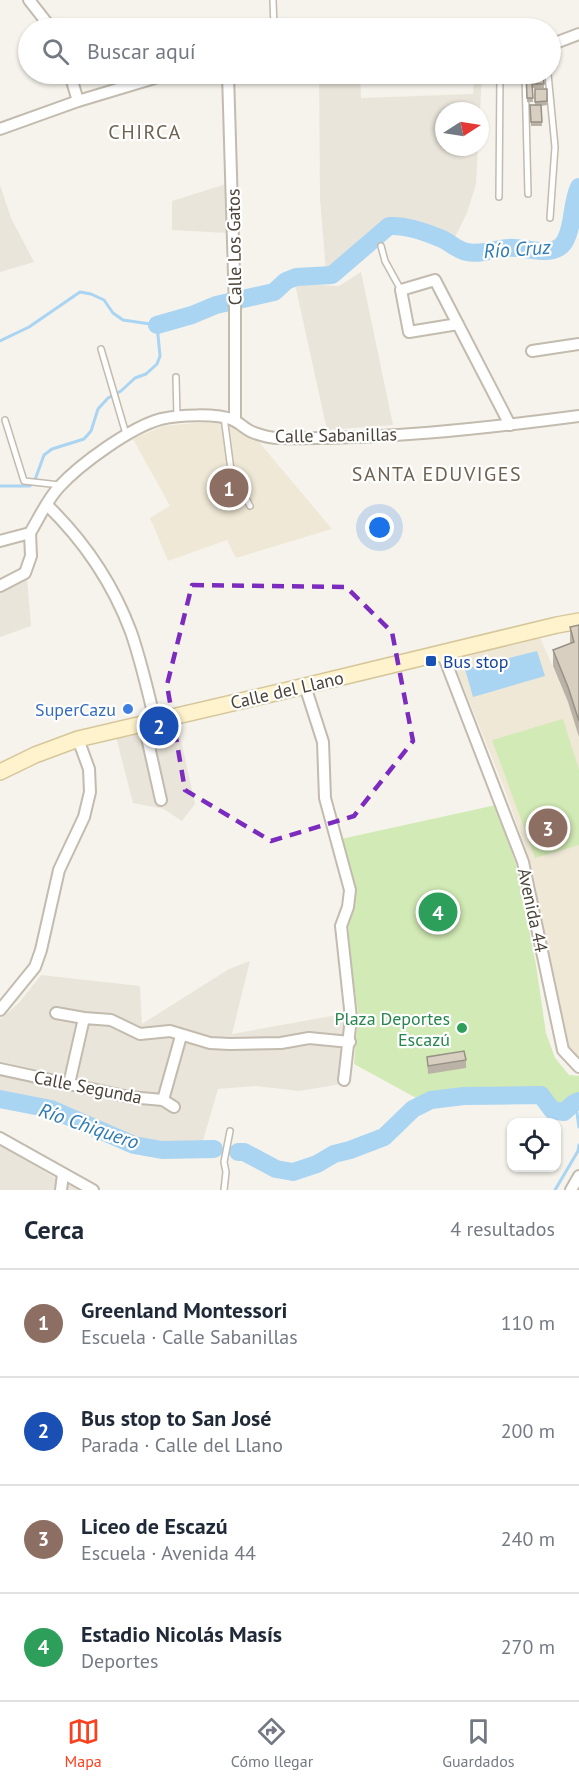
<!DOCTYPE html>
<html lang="es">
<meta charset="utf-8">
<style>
:root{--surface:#fff;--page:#f2f2f3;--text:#1f2937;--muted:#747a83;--line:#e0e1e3;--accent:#fc3f1d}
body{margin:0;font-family:"PT Sans",sans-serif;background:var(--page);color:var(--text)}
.controls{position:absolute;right:18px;bottom:18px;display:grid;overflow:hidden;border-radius:12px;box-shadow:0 2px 4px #0004}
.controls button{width:54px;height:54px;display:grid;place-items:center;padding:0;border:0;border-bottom:2px solid var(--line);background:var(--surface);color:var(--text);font:30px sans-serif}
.compass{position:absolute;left:435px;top:102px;width:54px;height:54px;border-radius:50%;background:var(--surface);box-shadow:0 2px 4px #0004;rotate:78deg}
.you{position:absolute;left:380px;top:528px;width:21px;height:21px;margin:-15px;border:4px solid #fff;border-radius:50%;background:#1a73e8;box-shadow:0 0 0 9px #1a73e833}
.badge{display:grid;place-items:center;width:39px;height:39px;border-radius:50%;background:var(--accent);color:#fff;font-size:20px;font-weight:700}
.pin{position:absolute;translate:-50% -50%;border:3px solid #fff;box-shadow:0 2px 6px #0006}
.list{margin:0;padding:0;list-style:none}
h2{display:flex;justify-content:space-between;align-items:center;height:78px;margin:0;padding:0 24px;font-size:26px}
h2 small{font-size:20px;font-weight:400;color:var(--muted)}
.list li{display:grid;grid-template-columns:39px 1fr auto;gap:18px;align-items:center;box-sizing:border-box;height:108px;padding:0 24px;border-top:2px solid var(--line)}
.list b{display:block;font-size:22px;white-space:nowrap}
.list p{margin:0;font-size:20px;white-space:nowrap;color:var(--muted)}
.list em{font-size:20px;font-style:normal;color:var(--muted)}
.icon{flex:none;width:33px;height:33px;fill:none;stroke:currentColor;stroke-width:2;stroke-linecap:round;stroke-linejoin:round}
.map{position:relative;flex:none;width:579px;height:1190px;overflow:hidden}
.search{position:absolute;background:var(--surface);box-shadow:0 2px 4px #0004;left:18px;right:18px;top:18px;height:66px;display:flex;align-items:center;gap:15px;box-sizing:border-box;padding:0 21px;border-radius:33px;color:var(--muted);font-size:22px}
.sheet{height:510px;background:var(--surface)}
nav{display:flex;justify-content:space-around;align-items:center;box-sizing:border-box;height:84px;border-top:2px solid var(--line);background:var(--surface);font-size:16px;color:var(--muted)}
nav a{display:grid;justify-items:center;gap:3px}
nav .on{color:var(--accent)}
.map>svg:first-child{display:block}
</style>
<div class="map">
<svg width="579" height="1190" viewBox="0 0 579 1190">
<rect width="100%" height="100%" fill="#f6f3ec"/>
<g fill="#eae5da">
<path d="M319 74H360L361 98 473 94 474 74H482L480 111H444V147H478L476 184 467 213 455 237 393 221 378 227 363 236 342 261 326 272 320 198Z"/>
<path d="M226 184 227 233 172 230V201Z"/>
<path d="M0 185 11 218 34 262 0 272Z"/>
<path d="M361 272 393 425 327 430 295 284 339 286Z"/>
<path d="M19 572 27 578 31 626 0 637V580Z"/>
<path d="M178 726 195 804 182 821 164 809 133 803 116 737Z"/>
<path d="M250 961 232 1034 348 1013 341 1084 299 1091 256 1086 218 1089 202 1144 163 1146 136 1140 86 1120 62 1108 39 1101 0 1096V1019L19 1003 41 975 140 986 142 1024 229 969Z"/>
<path d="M0 1144 55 1178 80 1190H0Z"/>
</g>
<g fill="#efe8d6">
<path d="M195 423H227L243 430 258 441 332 529 236 558 227 540 168 561 150 518 170 506 133 439 163 426Z"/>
<path d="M539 635 568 702 579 737V1056L568 1048 531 865 505 790 453 661Z"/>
</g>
<g fill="#d2eab5">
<path d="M563 719 579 770V845L535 858 492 740Z"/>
<path d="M496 805 516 865 536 965 546 1033 555 1058 569 1075 579 1076V1097C568 1100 566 1107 554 1107L541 1091 440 1093 418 1099 354 1064 358 1012 351 965 348 923 355 901 341 839Z"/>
</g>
<path fill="#a9d4f2" d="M537 651 545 676 473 697 465 669Z"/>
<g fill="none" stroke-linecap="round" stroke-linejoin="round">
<g stroke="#a9d4f2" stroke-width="3">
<path d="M0 341 29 327 80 292 91 294 104 300 113 313 123 320 157 325 160 356 157 364 146 374 135 378 121 391 108 398 98 409 91 431 84 439 52 449 44 455 36 477 30 486H0"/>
<path d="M574 1103 577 1113 579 1127"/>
<path d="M555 1190 578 1151 579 1145"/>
</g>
<g stroke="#a9d4f2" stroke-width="18">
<path d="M157 325 192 315 216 305 274 292 286 281 296 277 332 275 389 226C406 225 426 232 442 239 451 243 457 250 467 252 480 255 495 249 508 248 525 246 554 260 565 241 574 225 571 204 579 187"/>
<path d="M0 1099 51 1109 134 1145 162 1150 214 1149"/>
<path d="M238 1152H244L276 1169 293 1172 317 1164 334 1154 350 1150 384 1137 413 1109 431 1100 464 1096 541 1095 552 1110 564 1112 574 1103 579 1101"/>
</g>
<g stroke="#c2bbae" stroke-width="8">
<g id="lane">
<path d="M273 0 274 28"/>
<path d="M525 74 528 194"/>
<path d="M548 74 555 147 550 218"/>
<path d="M499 197 500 74"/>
<path d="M381 246 385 261 401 290"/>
<path d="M101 349 126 434"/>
<path d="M176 377 177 417"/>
<path d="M224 417 231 470 250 506"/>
<path d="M5 420 24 481 60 485"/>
<path d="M224 1190 226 1172 224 1162 230 1131"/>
</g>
</g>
<g stroke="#c2bbae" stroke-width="14">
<g id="street">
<path d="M29 0 51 28"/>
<path d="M550 45 579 34"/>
<path d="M70 74 78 101"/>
<path d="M228 74 235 308V421"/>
<path d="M0 129 78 101 168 74"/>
<path d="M458 324 409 332 401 290 435 280 510 425"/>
<path d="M532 351 579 344"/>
<path d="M47 505C83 540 113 584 131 632 141 661 148 691 155 721"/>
<path d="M0 541 30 533C39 518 47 500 59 487 80 464 131 427 161 419 178 415 217 413 233 420 240 423 245 429 252 432 260 435 271 438 279 438 379 440 480 429 579 416"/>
<path d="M0 586 25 573 31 556 30 533"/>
<path d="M442 652 523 862 563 1050 579 1067"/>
<path d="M305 686 323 742 325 798 350 890 348 907 341 926 351 1018 344 1080"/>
<path d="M144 724 161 800"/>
<path d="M0 1010 35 967 41 950 59 870 84 817 90 792 89 769 78 739"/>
<path d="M56 1013 84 1018 111 1020 140 1034 170 1031 210 1043 230 1044 281 1043 309 1038 350 1042"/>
<path d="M0 1069 129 1097 163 1100 174 1107"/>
<path d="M69 1084 84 1018"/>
<path d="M163 1100 181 1036"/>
<path d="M0 1138 93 1190"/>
<path d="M61 1190 63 1174"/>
<path d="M571 1190 579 1176"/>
</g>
</g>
<g stroke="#d6c79b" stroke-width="18">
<path id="secondary" d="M0 772 35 755 78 739 305 686 557 625 579 621"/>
</g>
<use href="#lane" stroke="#fff" stroke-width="5"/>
<use href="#street" stroke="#fff" stroke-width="10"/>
<use href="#secondary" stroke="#fff3cd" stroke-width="15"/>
</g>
<g fill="#bab2a6">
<path d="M526 74H543L544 88H532L533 102H527Z"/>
<path d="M535 89H547V105L541 106 542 126H531L530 105H535Z"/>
<path d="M579 625V737L568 702 553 666V650L570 644V627Z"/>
<path d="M427 1057 466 1060V1068L428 1074Z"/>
</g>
<g fill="#d8cfc1" stroke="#979187" stroke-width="1.5">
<path d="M526 74H543L544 84H532L533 98H527Z"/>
<path d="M535 89H547V101L535 102Z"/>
<path d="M530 105H541L542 122H531Z"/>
<path d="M579 625V721L568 687 553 650 574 642 570 627Z"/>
<path d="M464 1051 466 1060 428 1066 427 1057Z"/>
</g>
<path fill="none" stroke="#7b2cbf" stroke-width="4.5" stroke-dasharray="12 8" stroke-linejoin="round" d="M192 585 346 587 392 632 413 741 354 816 271 841 185 790 167 685Z"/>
<rect fill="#1a4fb4" stroke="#fff" stroke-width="2" x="425" y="655" width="12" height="12" rx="3"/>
<circle fill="#3f7fe0" stroke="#fff" stroke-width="2" cx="128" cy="709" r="6"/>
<circle fill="#2e9e5b" stroke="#fff" stroke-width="2" cx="462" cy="1028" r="6"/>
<g text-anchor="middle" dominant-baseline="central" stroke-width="4.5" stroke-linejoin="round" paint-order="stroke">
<g font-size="18" fill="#4b4439" stroke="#fff">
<text transform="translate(234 247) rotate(-91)">Calle Los Gatos</text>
<text transform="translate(336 435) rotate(-1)">Calle Sabanillas</text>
<text transform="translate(287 690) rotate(-13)">Calle del Llano</text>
<text transform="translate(533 910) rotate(78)">Avenida 44</text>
<text transform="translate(88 1087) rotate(11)">Calle Segunda</text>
</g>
<g font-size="18" fill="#164399" stroke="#fff" text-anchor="start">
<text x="443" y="661">Bus stop</text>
</g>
<g font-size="18" fill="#366cbe" stroke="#fff" text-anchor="end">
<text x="116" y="709">SuperCazu</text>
</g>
<g font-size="18" fill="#27864d" stroke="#fff" text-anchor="end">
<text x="450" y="1018">Plaza Deportes<tspan x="450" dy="21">Escazú</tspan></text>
</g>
<g font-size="20" letter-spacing="1.5" fill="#6e6250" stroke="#fff">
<text x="145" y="132">CHIRCA</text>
<text x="437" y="474">SANTA EDUVIGES</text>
</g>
<g font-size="20" font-style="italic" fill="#2e7ab2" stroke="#fff">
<text transform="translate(517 249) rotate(-4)">Río Cruz</text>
<text transform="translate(89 1126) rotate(19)">Río Chiquero</text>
</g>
</g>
</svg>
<div class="controls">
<button><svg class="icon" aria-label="locate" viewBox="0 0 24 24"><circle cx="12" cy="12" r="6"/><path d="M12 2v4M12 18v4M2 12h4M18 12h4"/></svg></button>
</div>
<svg class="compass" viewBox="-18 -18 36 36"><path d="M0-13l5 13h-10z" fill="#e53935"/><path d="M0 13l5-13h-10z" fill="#747a83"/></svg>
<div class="you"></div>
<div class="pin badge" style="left:229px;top:488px;background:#8d6e63">1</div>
<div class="pin badge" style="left:159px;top:726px;background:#1a4fb4">2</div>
<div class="pin badge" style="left:548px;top:828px;background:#8d6e63">3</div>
<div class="pin badge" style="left:438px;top:912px;background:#2e9e5b">4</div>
<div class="search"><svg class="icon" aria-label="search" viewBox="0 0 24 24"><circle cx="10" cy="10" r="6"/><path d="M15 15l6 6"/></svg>Buscar aquí</div>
</div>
<section class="sheet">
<h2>Cerca<small>4 resultados</small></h2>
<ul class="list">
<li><span class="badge" style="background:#8d6e63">1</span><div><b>Greenland Montessori</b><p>Escuela · Calle Sabanillas</p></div><em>110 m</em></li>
<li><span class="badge" style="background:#1a4fb4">2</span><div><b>Bus stop to San José</b><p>Parada · Calle del Llano</p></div><em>200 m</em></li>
<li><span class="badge" style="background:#8d6e63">3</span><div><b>Liceo de Escazú</b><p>Escuela · Avenida 44</p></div><em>240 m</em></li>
<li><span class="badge" style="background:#2e9e5b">4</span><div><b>Estadio Nicolás Masís</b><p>Deportes</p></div><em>270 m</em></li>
</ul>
</section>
<nav>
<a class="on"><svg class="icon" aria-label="map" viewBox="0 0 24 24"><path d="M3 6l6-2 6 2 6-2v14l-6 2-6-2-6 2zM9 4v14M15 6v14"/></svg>Mapa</a>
<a><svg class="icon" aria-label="directions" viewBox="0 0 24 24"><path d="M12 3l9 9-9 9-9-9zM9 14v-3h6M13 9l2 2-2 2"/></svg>Cómo llegar</a>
<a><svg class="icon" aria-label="saved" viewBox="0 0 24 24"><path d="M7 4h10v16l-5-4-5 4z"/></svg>Guardados</a>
</nav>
